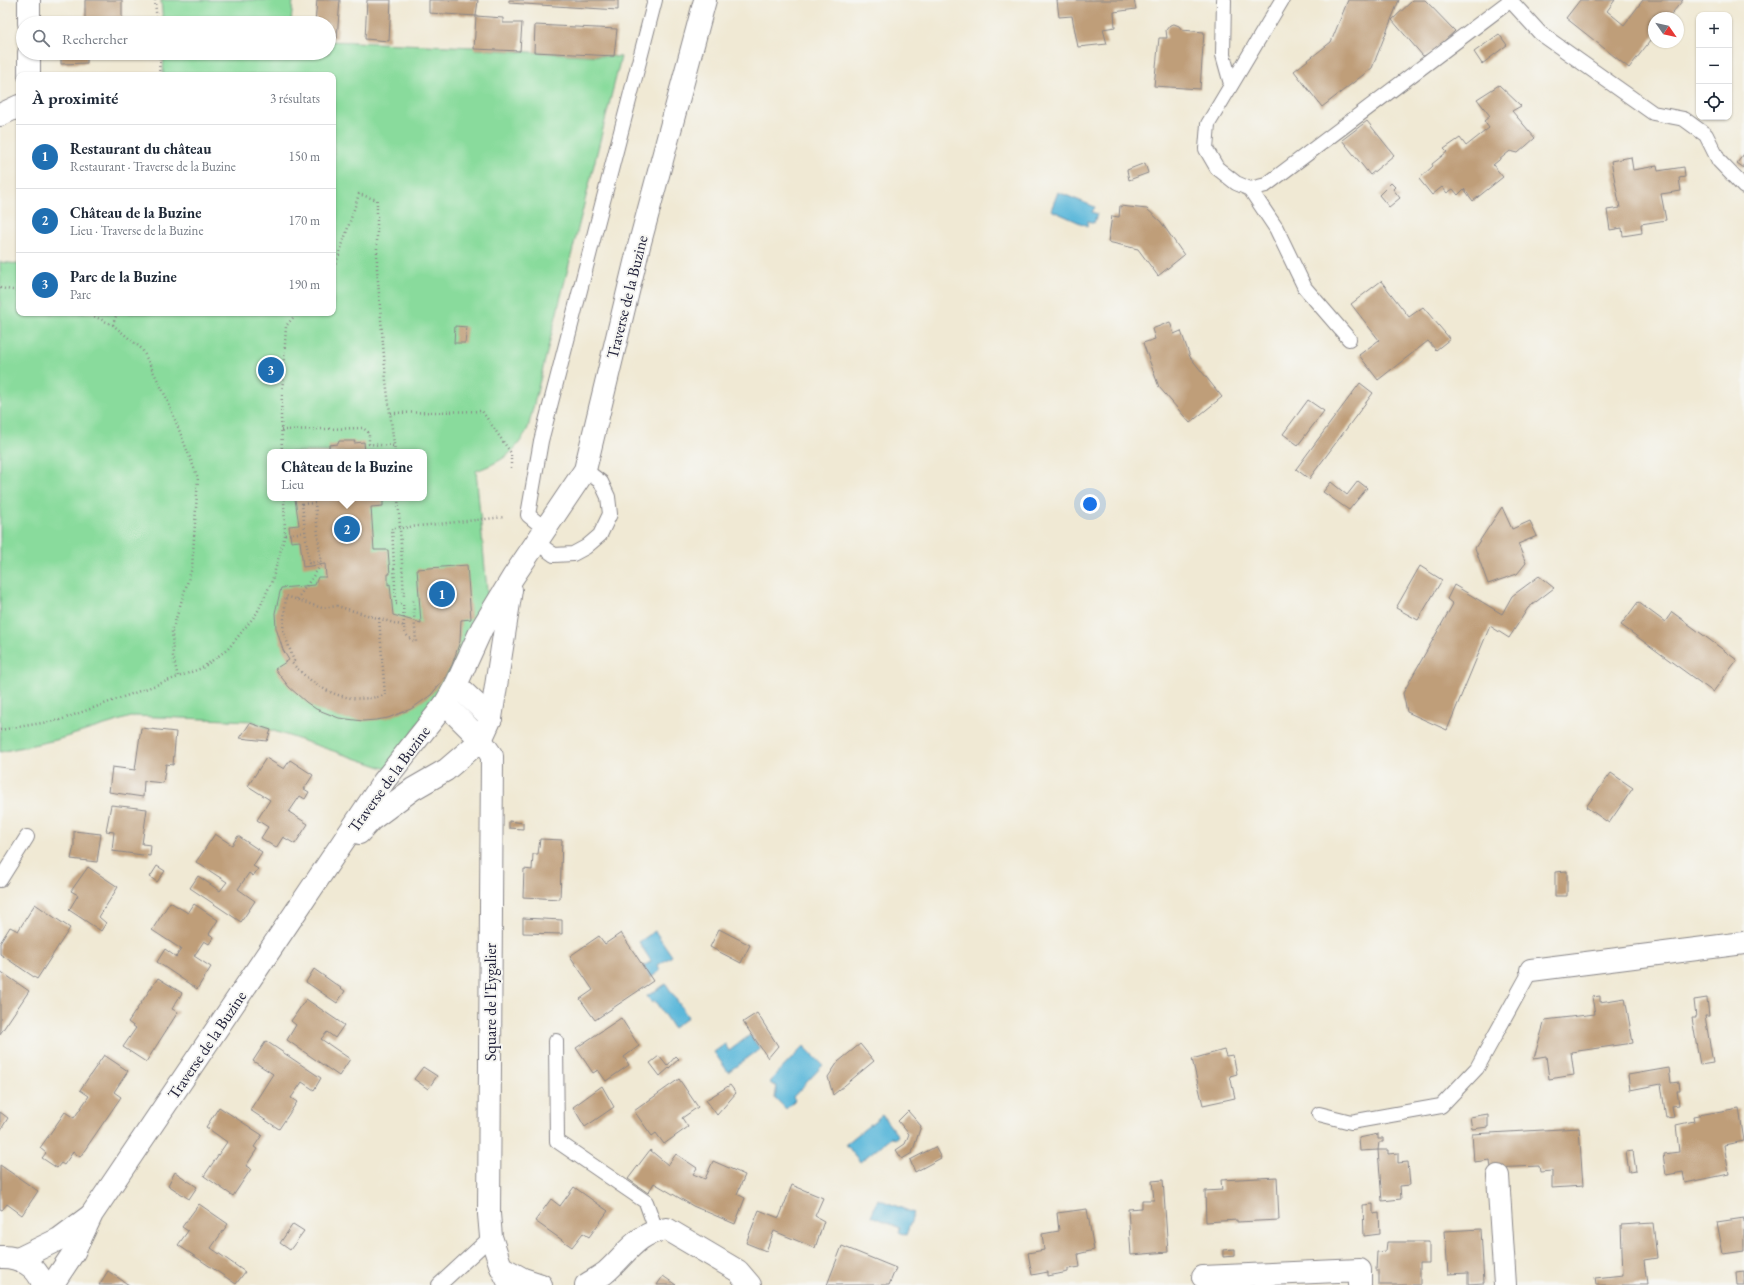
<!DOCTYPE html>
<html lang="fr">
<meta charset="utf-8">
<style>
:root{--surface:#fff;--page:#f2f2f3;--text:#1f2937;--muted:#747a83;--line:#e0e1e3;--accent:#1f6fb2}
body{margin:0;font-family:"EB Garamond",serif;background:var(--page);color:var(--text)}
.controls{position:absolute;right:12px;top:12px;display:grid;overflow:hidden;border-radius:8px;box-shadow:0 1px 3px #0004}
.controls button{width:36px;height:36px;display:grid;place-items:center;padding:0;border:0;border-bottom:1px solid var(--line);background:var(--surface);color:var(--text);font:20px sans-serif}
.compass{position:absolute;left:1648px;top:12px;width:36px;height:36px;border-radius:50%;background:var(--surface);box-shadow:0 1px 3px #0004;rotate:124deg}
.you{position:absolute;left:1090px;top:504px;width:14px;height:14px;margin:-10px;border:3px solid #fff;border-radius:50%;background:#1a73e8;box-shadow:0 0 0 6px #1a73e833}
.badge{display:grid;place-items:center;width:26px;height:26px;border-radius:50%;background:var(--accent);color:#fff;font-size:13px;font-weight:700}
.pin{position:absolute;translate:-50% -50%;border:2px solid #fff;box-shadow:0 1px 4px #0006}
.popup{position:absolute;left:267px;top:449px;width:160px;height:52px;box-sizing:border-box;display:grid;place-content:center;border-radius:8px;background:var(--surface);filter:drop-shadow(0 1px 3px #0005);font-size:13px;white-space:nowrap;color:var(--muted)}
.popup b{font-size:15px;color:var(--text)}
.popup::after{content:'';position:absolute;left:50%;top:100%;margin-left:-8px;border:8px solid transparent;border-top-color:var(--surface)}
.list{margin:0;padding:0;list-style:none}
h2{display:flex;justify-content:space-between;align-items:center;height:52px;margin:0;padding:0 16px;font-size:17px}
h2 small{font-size:13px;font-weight:400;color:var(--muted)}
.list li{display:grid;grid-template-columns:26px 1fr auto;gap:12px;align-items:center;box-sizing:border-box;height:64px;padding:0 16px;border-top:1px solid var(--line)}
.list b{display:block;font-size:15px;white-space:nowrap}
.list p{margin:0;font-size:13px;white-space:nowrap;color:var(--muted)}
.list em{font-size:13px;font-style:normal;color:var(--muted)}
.icon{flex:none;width:22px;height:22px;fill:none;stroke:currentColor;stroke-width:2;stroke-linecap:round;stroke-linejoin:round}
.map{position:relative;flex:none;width:1744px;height:1285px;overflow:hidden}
.search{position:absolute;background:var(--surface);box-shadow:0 1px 3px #0004;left:16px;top:16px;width:320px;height:44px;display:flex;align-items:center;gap:10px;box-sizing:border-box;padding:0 14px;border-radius:22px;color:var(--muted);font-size:15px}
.panel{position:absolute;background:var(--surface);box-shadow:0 1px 3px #0004;left:16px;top:72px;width:320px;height:244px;border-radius:8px}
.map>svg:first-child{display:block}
</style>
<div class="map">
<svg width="1744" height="1285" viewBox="0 0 1744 1285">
<rect width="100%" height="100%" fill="#f6f6f2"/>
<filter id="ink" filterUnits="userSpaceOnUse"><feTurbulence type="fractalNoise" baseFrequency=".025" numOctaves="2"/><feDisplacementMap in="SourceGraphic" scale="8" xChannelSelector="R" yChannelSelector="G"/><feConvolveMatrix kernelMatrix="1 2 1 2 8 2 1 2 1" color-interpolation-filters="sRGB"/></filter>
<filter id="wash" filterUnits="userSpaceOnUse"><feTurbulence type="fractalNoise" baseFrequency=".012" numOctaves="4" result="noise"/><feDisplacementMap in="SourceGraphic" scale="16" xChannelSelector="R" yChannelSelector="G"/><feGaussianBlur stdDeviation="0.9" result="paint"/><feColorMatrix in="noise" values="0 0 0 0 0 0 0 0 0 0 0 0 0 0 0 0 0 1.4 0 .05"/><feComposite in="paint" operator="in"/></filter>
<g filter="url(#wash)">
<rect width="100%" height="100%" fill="#f0e9d4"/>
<g fill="#89db9c" stroke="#567e6c" fill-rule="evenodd">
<path d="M161 0H293L291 23H163Z"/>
<path d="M329 41 474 47 475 49 621 57 528 428C515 454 502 461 476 471L489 612 463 660 387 769 271 730 252 721 134 716 56 740 0 752V262L19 264V313H333V75H163L164 53H329ZM270 452H424V498H270Z"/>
</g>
<g fill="#5cb8da" stroke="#3f6d8a">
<path d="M1058 192 1095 207 1092 212 1097 214 1094 223 1088 221 1087 226 1051 210Z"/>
<path d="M655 931 672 956 658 965 660 971 640 985 633 974 651 961 639 942Z"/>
<path d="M666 984 688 1017 673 1028 655 1001 652 1003 647 996Z"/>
<path d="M750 1035 760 1049 728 1072 714 1052 725 1044 729 1051Z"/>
<path d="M804 1046 823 1065 793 1097 795 1100 786 1109 775 1098 777 1086 773 1085 769 1082Z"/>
<path d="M882 1115 898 1136 894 1139 892 1136 860 1162 846 1144Z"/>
<path d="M878 1199 914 1213 906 1235 899 1232 900 1228 871 1216Z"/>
</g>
<g id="blocks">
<g fill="#bf9e79">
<path d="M85 0H122V23H90V20H85Z"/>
<path d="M317 0H340L337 38H329V23H315Z"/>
<path d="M367 0H391L389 41 365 39Z"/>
<path d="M429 0H478L476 16 429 13Z"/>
<path d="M509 0H618V10L509 3Z"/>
<path d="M1057 0H1134L1136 9 1114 12 1115 27 1103 29 1107 44 1078 47 1072 16 1059 17Z"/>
<path d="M1348 0H1399L1372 68 1322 107 1294 71 1331 42Z"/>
<path d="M1413 0H1425L1455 31 1430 54 1423 56 1392 20Z"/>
<path d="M1580 0H1615L1607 11 1624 25 1643 0H1683L1668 18H1654V36L1629 68 1566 18Z"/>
<path d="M476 16 503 18V23H522L520 51 474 49Z"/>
<path d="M1174 24 1179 26 1182 30 1204 32 1200 89 1154 86 1159 38H1167L1166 30 1170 25Z"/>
<path d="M535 25 617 29 614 56 534 52Z"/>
<path d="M1499 34 1507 45 1482 64 1474 52Z"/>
<path d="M61 53H87V63L61 64Z"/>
<path d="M1499 85 1521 106 1512 111 1535 138 1518 153 1510 151 1493 165 1503 177 1473 201 1464 189 1458 195 1453 189 1447 193 1442 187 1432 195 1419 179 1433 166 1432 164 1447 152 1444 149 1460 138 1466 146 1489 128 1484 121 1490 116 1477 99Z"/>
<path d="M1367 121 1394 155 1370 175 1342 140Z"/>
<path d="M1744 154V168L1737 163Z"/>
<path d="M1631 157 1633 170 1657 166 1658 171 1684 167 1685 177 1679 178 1681 191 1661 194 1666 220 1641 224 1642 233 1623 236 1622 228 1610 230 1607 210 1620 208 1611 161Z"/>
<path d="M1145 163 1148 173 1129 180 1127 170Z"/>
<path d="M1391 183 1395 187 1393 189 1400 198 1389 207 1379 195Z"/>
<path d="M1120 206 1147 209 1161 222 1184 255 1158 276 1138 249 1108 242 1112 216 1119 217Z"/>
<path d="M1381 281 1409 317 1423 307 1450 339 1436 350 1428 341 1378 380 1359 355 1379 340 1351 304Z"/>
<path d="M1170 322 1174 334 1181 331 1190 357 1222 397 1190 423 1159 387 1143 343 1155 339 1152 329Z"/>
<path d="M455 326 467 327 465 343H454Z"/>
<path d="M1360 383 1373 393 1309 479 1296 469Z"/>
<path d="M1308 400 1324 411 1298 445 1283 434Z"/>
<path d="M339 441H355L354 443 364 442 365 452H329V445L338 444Z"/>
<path d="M1358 481 1367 488 1349 510 1323 492 1331 482 1347 495Z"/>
<path d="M301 498H383V506L371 507 374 550H388L390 574H388V585L390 584 393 615 421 623 417 569 467 565 471 619 461 620 460 641 452 665 446 676 431 695 411 709 388 718 376 720 363 721 339 718 316 709 306 702 289 687 275 669 289 660 283 650 276 628 275 613 281 588 315 585 318 577H326L325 564 303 567 300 541 291 542 289 526 299 525 295 499Z"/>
<path d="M1502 507 1512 529 1530 521 1537 536 1518 544 1526 563 1517 574 1488 584 1475 548Z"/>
<path d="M1420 566 1442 580 1418 620 1396 608Z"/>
<path d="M1539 576 1554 588 1528 608 1509 638 1490 626 1447 730 1407 712 1403 693 1453 604 1447 599 1454 585 1502 614 1512 596Z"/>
<path d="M1638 602 1665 622 1672 612 1737 660 1713 692 1621 625Z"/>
<path d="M250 723 271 730 267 741 240 738Z"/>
<path d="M141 728 176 732 173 765 166 764 163 783 144 781 143 797 109 792 112 767 135 770Z"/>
<path d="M266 758 284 769 290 760 313 775 304 789 309 792 305 799 300 796 289 812 308 824 295 844 283 837 276 848 261 838 268 827 257 820 270 800 248 786Z"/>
<path d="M1611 773 1633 788 1609 823 1586 807Z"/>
<path d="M111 805 147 809 142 844 151 845 150 856 112 851 114 832 106 831Z"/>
<path d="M509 821 523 823V829L509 828Z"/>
<path d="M74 831 101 834 97 862 71 859 74 846Z"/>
<path d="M215 834 232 845 238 836 262 852 253 866 258 869 253 876 249 873 238 889 255 901 241 922 190 888 198 876 220 891 227 882 196 862Z"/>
<path d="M540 839 562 840 560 899 523 897 524 869 532 870 533 854H538Z"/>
<path d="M157 866 165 871 157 882 150 877Z"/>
<path d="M88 867 118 887 99 917 106 923 101 931 69 910 78 895 71 891Z"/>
<path d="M1567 871V896H1555V872Z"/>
<path d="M170 902 188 913 194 904 218 920 209 934 214 937 209 944 204 941 194 956 211 967 197 989 157 962 165 949 176 957 181 949 152 930Z"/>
<path d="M35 904 70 928 37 979 0 954V943L10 927 18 931Z"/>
<path d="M523 918 562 920V934L523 933Z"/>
<path d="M719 929 750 945 741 963 710 947Z"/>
<path d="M621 933 653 981 595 1020 580 999 593 990 570 956 599 936 605 944Z"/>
<path d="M314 969 345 991 337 1003 306 982Z"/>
<path d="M0 971 29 991 0 1034Z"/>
<path d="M158 978 182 993 172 1009 178 1012 146 1062 123 1047 136 1028 128 1022Z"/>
<path d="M1600 996V1002L1625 998 1633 1043 1571 1052 1574 1075 1549 1079 1546 1056 1534 1058 1545 1020 1595 1014 1592 997Z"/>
<path d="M1707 998 1709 1016H1705L1713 1063 1700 1065 1692 1018H1696L1694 1000Z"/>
<path d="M306 999 344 1025 335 1038 327 1032 321 1039 350 1059 339 1076 287 1040 296 1025 291 1021Z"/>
<path d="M757 1013 778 1046 768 1058 743 1022Z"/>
<path d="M621 1018 639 1046 624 1057 629 1065 606 1081 598 1070 593 1073 576 1048Z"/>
<path d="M266 1041 321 1078 314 1090 302 1082 291 1098 297 1102 279 1129 250 1110 273 1074 253 1061Z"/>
<path d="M860 1044 874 1061 833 1095 828 1077 838 1062Z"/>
<path d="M1224 1050 1226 1056 1233 1055 1237 1074 1230 1076 1235 1098 1203 1105 1192 1059Z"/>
<path d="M104 1055 128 1071 114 1092 121 1097 80 1157 73 1152 64 1165 61 1163 57 1168 42 1158 46 1153 40 1148 65 1112 74 1118 89 1096 80 1090Z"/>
<path d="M659 1056 667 1066 676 1056 679 1059 660 1076 650 1063Z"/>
<path d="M423 1067 437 1076 428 1089 414 1079Z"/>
<path d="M1669 1068 1671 1083 1679 1082 1680 1091H1677L1679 1105 1672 1106 1674 1117 1666 1118 1661 1084 1630 1090 1628 1075Z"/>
<path d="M679 1079 698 1107 682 1118 688 1127 664 1144 656 1133 652 1136 634 1111Z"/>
<path d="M730 1085 736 1093 717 1115 706 1100Z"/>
<path d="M602 1086 614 1107 585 1127 573 1107Z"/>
<path d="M219 1107 262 1135 254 1147 257 1149 246 1166 251 1169 233 1196 204 1176 227 1142 206 1127Z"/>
<path d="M1739 1108 1744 1141 1724 1145 1729 1174 1685 1183 1683 1172 1666 1175 1663 1154 1679 1152 1676 1125 1694 1121 1693 1116Z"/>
<path d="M908 1111 921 1126 912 1153 902 1159 896 1150 905 1144 909 1134 898 1121Z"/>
<path d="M0 1112 8 1118 0 1131Z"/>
<path d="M1488 1114V1127L1472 1129 1470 1117Z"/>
<path d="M1579 1128 1583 1186 1552 1188V1171L1540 1172 1539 1166 1491 1168 1490 1160 1474 1162 1472 1134Z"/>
<path d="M1378 1134V1138H1383V1142H1379L1378 1150 1360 1151 1359 1138Z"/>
<path d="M935 1147 941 1158 915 1172 910 1160Z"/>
<path d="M650 1150 668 1165 676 1154 697 1168 693 1174 705 1179 713 1161 745 1175 737 1194 745 1198 735 1224 693 1206 654 1183 648 1193 628 1179Z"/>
<path d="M1378 1150H1388V1154L1398 1153V1163L1408 1162 1410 1185 1400 1186 1401 1199 1382 1201Z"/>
<path d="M1633 1151 1636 1171 1629 1172 1626 1152Z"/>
<path d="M0 1165 38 1191 22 1215 7 1204 2 1210 0 1209Z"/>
<path d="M175 1172 197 1187 189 1199 168 1185Z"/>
<path d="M1277 1177 1279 1220 1237 1222V1220L1206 1222 1205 1191 1222 1190 1221 1180Z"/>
<path d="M1163 1180 1168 1252 1131 1255 1128 1209 1142 1208V1200H1154L1152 1181Z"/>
<path d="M792 1185 823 1198 815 1216 824 1221 815 1248 774 1231 766 1251 746 1243 759 1210 779 1218Z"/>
<path d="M574 1187 608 1211 589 1237 583 1233 572 1247 535 1221 551 1199 560 1206Z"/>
<path d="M199 1204 228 1224 211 1248 245 1272 236 1284 178 1245 188 1231 182 1227Z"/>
<path d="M1373 1204V1214L1379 1213 1380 1234 1364 1236 1363 1205Z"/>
<path d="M1087 1209 1094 1250 1078 1254 1080 1267 1068 1269V1272L1048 1276V1272L1032 1275 1028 1253 1044 1250 1042 1234 1059 1231 1057 1213Z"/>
<path d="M1744 1218V1251L1723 1254 1717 1222Z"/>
<path d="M1653 1223 1657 1258 1644 1260 1647 1285H1596L1595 1278 1623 1275 1621 1225Z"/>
<path d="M293 1224 304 1231 290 1250 280 1243Z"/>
<path d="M1481 1229 1484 1283 1468 1284V1273L1448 1274 1445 1231Z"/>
<path d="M1387 1242H1429V1263H1420V1285H1379V1270H1376L1377 1252 1386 1251Z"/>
<path d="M842 1246 896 1268 889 1285H827Z"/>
<path d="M1235 1249V1256L1223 1257V1250Z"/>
<path d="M108 1271 129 1285H99Z"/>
<path d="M1744 1271V1285H1737L1736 1272Z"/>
<path d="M663 1276 676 1285H657Z"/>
</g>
</g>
</g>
<g filter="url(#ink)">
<use href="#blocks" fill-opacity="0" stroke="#898688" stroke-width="1"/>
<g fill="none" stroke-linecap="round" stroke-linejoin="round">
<g stroke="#898688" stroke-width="16">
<g id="service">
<path d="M1224 0 1223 55 1231 84"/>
<path d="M1282 0 1208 124 1206 149 1217 168 1236 183 1250 189 1266 185 1511 0"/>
<path d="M1510 0 1540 33 1653 113 1684 119 1706 135 1719 161 1744 187"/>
<path d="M1250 189 1276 228 1305 288 1349 339"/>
<path d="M545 529 528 515 541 441 655 0"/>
<path d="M536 542 554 555 573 554 586 547 600 535 610 514 608 497 601 482 585 470"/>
<path d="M0 880 27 837"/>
<path d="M556 1041 557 1141 646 1202 656 1230"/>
<path d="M1319 1114 1351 1122 1441 1106 1477 1068 1531 970"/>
<path d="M439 1285 491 1237"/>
</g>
</g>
<g stroke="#898688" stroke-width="24">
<g id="minor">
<path d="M29 0V23"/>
<path d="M29 53V75"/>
<path d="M0 115 19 106"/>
<path d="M456 685 491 718"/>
<path d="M445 704 481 740 492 756 489 1214 491 1237 501 1267 510 1285"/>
<path d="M359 833 371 820 413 789 446 770 481 740 491 718 511 590"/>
<path d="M1531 970 1744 943"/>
<path d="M1498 1176 1505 1285"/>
<path d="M0 1257C18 1256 38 1266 43 1285"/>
<path d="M18 1259 59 1239 90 1216"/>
<path d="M501 1267 523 1279 541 1285"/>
<path d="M1203 1277 1360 1270V1285"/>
<path d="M52 1285 74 1252 92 1214 384 781 445 704 456 685 482 628 513 577 585 470 639 246 705 0"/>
<path d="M586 1285C592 1281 599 1277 605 1273 626 1255 637 1232 667 1229L738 1271 750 1285"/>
</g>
</g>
<g stroke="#898688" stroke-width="2.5" stroke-dasharray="1 3" stroke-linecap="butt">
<path d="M155 0 157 23"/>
<path d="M159 75 160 53"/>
<path d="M333 266 337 261 359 194 377 200V269L386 381 395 452"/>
<path d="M0 288 19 291"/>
<path d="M87 313 113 325 142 349 166 397 198 478 192 568 172 631 173 656 178 677 202 668 228 649 257 613 272 581 285 535 284 498"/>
<path d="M113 325 117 313"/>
<path d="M391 413 482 411 511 453V470"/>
<path d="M281 430 363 428 369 433V444L394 446"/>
<path d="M282 452 281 414 286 326 297 313"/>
<path d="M398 498 400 528 505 517"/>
<path d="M285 535 305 532"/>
<path d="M297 599 321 565 315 503 302 504 309 563 321 561"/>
<path d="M379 618 385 695C346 706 317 690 292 663L294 661 283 630 286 596 322 608 337 606 404 626C405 635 408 638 416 642L413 599"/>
<path d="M404 626 403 604H396L392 528H400L404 597"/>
<path d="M0 730 60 720 178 677"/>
</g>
<use href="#service" stroke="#fff" stroke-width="14"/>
<use href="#minor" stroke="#fff" stroke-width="22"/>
</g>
</g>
<g text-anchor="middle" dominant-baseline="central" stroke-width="4" stroke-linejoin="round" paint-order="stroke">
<g font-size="16" fill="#22223b" stroke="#f6f6f2">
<text transform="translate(627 297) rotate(-76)">Traverse de la Buzine</text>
<text transform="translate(389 779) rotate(-54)">Traverse de la Buzine</text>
<text transform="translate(490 1002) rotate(-90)">Square de l'Eygalier</text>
<text transform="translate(207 1045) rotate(-56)">Traverse de la Buzine</text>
</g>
</g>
</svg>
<div class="controls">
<button>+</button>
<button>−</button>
<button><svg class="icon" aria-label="locate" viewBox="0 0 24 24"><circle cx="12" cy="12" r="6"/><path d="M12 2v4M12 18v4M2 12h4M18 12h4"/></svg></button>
</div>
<svg class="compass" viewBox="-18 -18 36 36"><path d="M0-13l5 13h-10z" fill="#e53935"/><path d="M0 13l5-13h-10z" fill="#747a83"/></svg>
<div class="you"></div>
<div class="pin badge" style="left:442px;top:594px">1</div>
<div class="pin badge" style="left:347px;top:529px">2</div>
<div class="popup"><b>Château de la Buzine</b>Lieu</div>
<div class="pin badge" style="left:271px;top:370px">3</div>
<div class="search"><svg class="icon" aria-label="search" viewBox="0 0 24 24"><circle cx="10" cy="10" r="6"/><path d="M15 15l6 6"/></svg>Rechercher</div>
<section class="panel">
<h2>À proximité<small>3 résultats</small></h2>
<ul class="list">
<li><span class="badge">1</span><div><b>Restaurant du château</b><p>Restaurant · Traverse de la Buzine</p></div><em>150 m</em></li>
<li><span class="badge">2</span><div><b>Château de la Buzine</b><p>Lieu · Traverse de la Buzine</p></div><em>170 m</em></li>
<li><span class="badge">3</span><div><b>Parc de la Buzine</b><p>Parc</p></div><em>190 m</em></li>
</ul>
</section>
</div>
